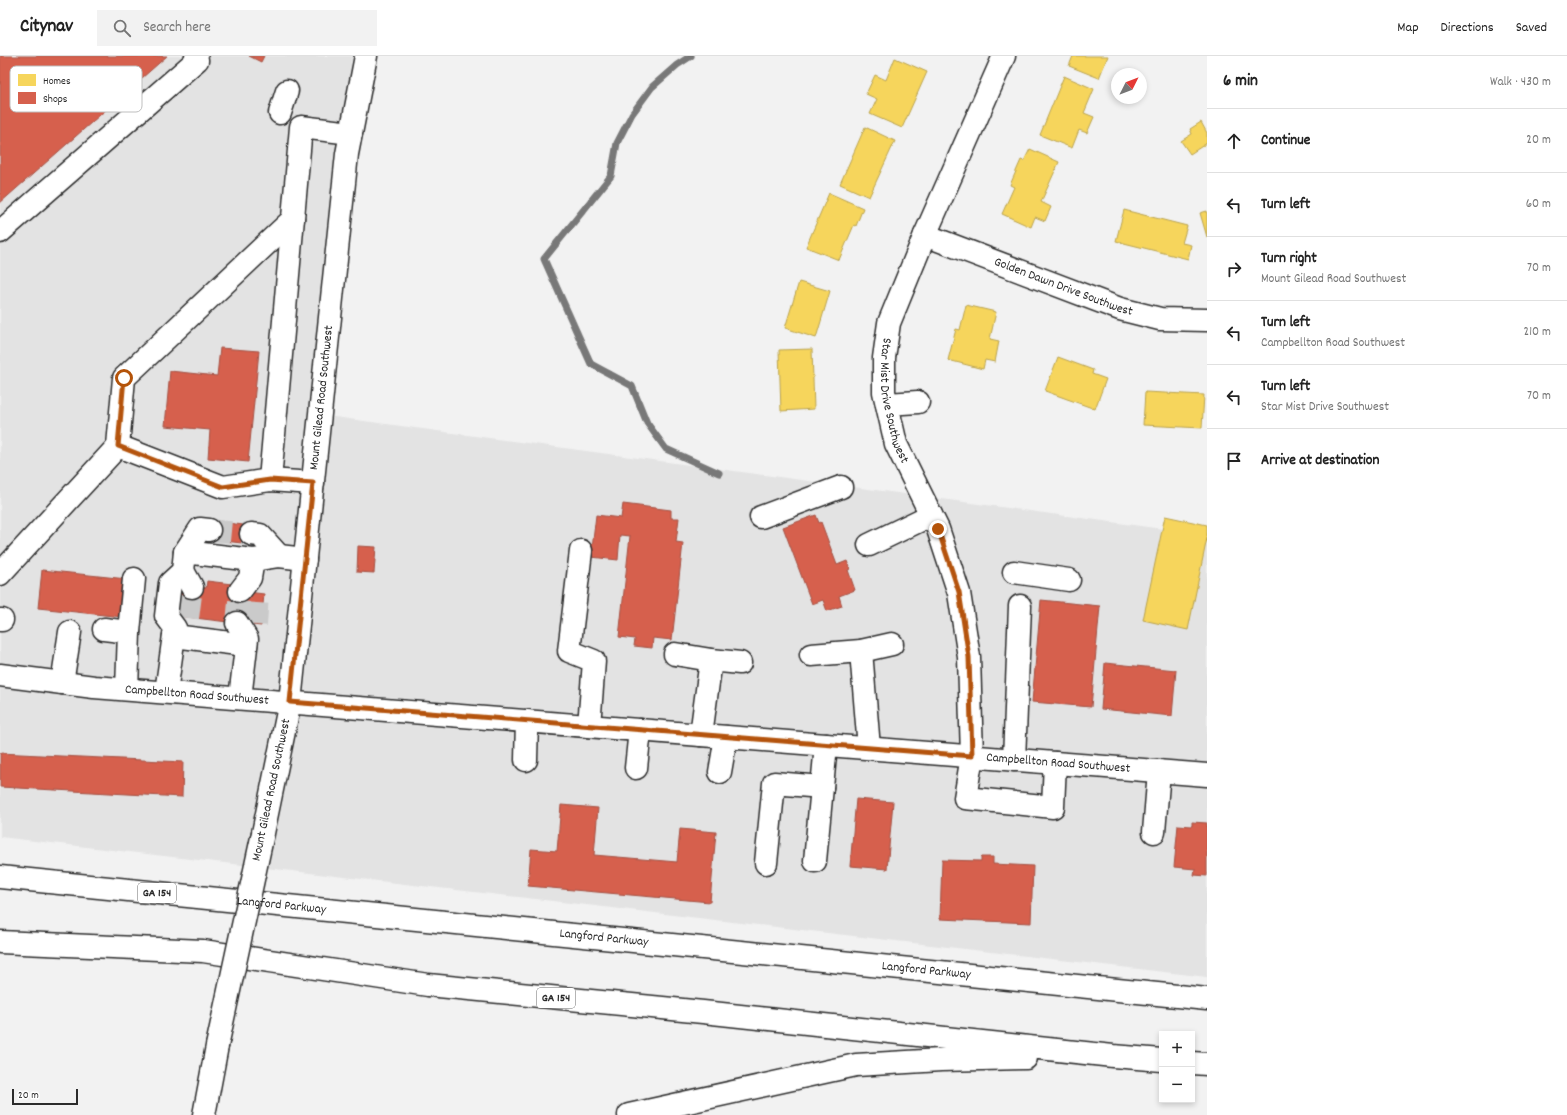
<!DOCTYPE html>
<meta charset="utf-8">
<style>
:root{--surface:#fff;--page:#f2f2f2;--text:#222;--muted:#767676;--line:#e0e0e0}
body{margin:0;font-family:Dekko,sans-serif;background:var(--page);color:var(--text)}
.controls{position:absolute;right:12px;bottom:12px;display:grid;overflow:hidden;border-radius:0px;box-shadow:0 2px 6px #0003}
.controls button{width:36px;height:36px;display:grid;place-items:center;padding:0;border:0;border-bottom:1px solid var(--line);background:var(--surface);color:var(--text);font:20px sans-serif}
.compass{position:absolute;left:1111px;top:12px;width:36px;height:36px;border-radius:50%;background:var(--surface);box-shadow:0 2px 6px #0003;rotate:48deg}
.scale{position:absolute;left:12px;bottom:10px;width:66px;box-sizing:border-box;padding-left:4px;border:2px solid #2b2b2b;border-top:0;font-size:11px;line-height:14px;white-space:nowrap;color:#2b2b2b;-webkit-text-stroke:3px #fff;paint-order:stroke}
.stop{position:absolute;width:12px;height:12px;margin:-9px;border:3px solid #b45309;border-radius:50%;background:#fff}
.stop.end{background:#b45309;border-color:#fff;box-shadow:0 1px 4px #0008}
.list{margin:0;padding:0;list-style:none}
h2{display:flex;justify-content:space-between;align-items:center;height:52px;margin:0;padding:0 16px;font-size:17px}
h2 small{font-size:13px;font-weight:400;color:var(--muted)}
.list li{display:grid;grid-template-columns:26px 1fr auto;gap:12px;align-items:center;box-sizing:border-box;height:64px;padding:0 16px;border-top:1px solid var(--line)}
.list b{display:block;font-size:15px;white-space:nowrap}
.list p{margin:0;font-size:13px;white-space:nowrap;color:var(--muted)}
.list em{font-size:13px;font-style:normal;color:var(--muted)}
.icon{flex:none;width:22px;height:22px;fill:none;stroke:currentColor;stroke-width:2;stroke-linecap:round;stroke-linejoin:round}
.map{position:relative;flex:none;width:1207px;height:1059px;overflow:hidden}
header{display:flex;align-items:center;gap:24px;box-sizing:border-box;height:56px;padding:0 20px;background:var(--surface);border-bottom:1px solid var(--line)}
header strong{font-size:19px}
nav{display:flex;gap:22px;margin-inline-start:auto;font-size:14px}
.search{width:280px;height:36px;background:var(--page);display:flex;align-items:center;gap:10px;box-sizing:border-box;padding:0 14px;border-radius:0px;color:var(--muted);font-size:15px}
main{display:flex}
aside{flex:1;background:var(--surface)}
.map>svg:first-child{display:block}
</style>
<header>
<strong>Citynav</strong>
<div class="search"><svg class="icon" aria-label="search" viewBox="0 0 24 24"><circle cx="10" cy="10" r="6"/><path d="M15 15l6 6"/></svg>Search here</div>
<nav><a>Map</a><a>Directions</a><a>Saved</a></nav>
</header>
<main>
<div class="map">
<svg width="1207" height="1059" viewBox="0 0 1207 1059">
<rect width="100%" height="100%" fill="#f2f2f2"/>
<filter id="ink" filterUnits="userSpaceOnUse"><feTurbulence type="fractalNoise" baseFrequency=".025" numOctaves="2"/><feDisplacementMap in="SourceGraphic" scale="8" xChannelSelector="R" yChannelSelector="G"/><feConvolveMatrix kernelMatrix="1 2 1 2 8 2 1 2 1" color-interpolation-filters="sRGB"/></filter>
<g filter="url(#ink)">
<path fill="#e3e3e3" d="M0 0H352L320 359 1207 479V921L0 781Z"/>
<g fill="#f6d55c" stroke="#b9a24d">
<path d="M1073 0H1108L1099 22 1069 10Z"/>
<path d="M895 2 927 16 902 72 870 58 877 43 866 38 875 19 886 24Z"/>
<path d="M1064 20 1094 33 1084 57 1094 61 1087 77 1079 74 1072 92 1040 79Z"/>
<path d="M1201 66 1207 77V87L1190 98 1181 85 1192 78 1190 73Z"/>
<path d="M865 71 895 85 869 141 840 128Z"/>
<path d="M1030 93 1059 106 1041 146 1051 151 1045 165 1035 161 1031 171 1002 158 1014 131 1010 129 1021 104 1024 105Z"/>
<path d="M829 137 863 152 856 170 854 169 839 204 806 191Z"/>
<path d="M1124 154 1187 170 1182 187 1191 189 1188 203 1116 185Z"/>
<path d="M1207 155V181L1200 157Z"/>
<path d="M799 226 830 235 816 282 785 272Z"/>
<path d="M966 249 996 256 990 283 999 285 995 306 985 304 983 313 948 304 956 273 960 274Z"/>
<path d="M812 293 814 353 781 355 779 294Z"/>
<path d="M1058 301 1093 314 1092 318 1106 323 1095 353 1045 335Z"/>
<path d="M1145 336 1204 339 1202 372 1143 369Z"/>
<path d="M1165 460 1207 469V482L1188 574 1143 564Z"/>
</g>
<g fill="#d6604d" stroke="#a35043">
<path d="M0 0H167L0 147Z"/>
<path d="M249 0H264L261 6Z"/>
<path d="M220 292 259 295 248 406 208 402 210 374 165 370 170 315 217 320Z"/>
<path d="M623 448 671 454V462H679L676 486 683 487 672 584 653 582 652 592 634 590 635 583 619 581 630 480 620 479 618 504 591 501 596 459 621 462Z"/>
<path d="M816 459 819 467 821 466 837 509 847 505 850 513 848 514 855 534 839 540 842 550 827 555 823 544 812 548 783 471Z"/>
<path d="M210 465 252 470 250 488 208 483Z"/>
<path d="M358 490 376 491 374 517 357 516Z"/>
<path d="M42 514 127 523 123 561 38 552Z"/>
<path d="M207 525 232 528 240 535 264 538 261 570 170 559 174 529 206 532Z"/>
<path d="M1041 544 1100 550 1091 651 1032 646Z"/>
<path d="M1105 607 1176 614 1172 660 1101 653Z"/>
<path d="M0 697 183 706 182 741 0 731Z"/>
<path d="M856 743 893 746 887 813 850 810Z"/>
<path d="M561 749 598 752 594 799 677 806 680 773 716 776 710 846 528 830 531 793 557 795Z"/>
<path d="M1192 766 1207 767V820L1194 819 1195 813 1174 811 1178 769 1192 770Z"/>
<path d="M981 801H993V808L1033 810 1031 867 940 863 942 804 981 805Z"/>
</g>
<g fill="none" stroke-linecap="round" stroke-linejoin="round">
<path stroke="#787878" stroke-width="7" d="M691 0 677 9 652 31 632 58 617 87 611 120 544 203 591 308 632 330 647 367 666 393 719 417"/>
<g stroke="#cacaca" stroke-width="22" stroke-dasharray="22 11" stroke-linecap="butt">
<path d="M209 474 251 478"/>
<path d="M188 562 192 531"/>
<path d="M237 567 240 535"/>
<path d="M256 569 258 538"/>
</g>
<g stroke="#2b2b2b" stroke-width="25">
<g id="minor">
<path id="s1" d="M1004 0 925 179 889 267 884 302V336L896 388 938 473 959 537 969 601 972 700 965 742 1053 751 1055 707"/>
<path d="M280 57 287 35"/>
<path d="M0 176 197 4 196 0"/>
<path id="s2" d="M925 179 1120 253 1160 263 1207 264"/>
<path d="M887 348 918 346"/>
<path d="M118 390 223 431 270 424 313 427"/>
<path d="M270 424 301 71 351 77"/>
<path d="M761 461 841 431"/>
<path d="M251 478 260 479 279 500"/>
<path d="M869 489 931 459"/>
<path d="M581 495 569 595 594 605 589 670"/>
<path d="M185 496 200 473 209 474"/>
<path d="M183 515 192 531"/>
<path d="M1014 516 1069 524"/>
<path d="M0 518 118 390 124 322 293 163"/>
<path d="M240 535 250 522 253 504"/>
<path d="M0 564H2"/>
<path d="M237 567 247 583 240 642"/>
<path d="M104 573 129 576 127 633"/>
<path d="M129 576 134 523"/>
<path d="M174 580 246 589"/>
<path d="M861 595 869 692"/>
<path d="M675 598 711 604"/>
<path d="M811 599 861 595 892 588"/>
<path d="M62 627 70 576"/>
<path d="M166 636 175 572 166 560 170 527 183 515 185 496 253 504 279 500 305 503"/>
<path id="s3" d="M290 646 347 98 366 0"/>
<path d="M701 679 711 604 740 607"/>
<path d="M526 704 527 665"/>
<path d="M1014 704 1020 550"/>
<path d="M636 712 640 674"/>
<path d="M720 716 726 681"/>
<path d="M1154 776 1159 715"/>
<path d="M815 805 826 689"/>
<path d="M766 807 774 727 822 731"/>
</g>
</g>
<g stroke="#2b2b2b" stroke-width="25">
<g id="major">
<path id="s4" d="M0 619 94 631 1207 719"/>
<path d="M263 777 290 646"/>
<path d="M204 1059 217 990"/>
</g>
</g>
<g stroke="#2b2b2b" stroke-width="25">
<g id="highway">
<path id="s5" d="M0 821 1207 943"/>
<path d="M0 886 203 895 428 929 703 956 1113 1000 1162 1004"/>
<path d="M1192 1007 1207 1008"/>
<path d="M629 1059 856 1009 941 1004 1026 1002"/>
</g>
</g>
<use href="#minor" stroke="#fff" stroke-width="22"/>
<use href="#major" stroke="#fff" stroke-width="22"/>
<use href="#highway" stroke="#fff" stroke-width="22"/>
<g stroke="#2b2b2b" stroke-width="25" stroke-linecap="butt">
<path id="major-bridge" d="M217 990 263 777"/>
</g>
<use href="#major-bridge" stroke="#fff" stroke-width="22"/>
</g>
</g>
<g fill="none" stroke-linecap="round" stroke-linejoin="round" filter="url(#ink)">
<path stroke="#b45309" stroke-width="5" d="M124 322 118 390 223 431 270 424 313 427 290 646 972 700 969 601 959 536 938 473"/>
</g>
<g text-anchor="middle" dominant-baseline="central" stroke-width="4" stroke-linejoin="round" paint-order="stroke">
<g fill="#fff" stroke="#6b6b6b" stroke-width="1">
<rect x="138" y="827" width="38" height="20" rx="3"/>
<rect x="537" y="932" width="38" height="20" rx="3"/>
</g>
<g font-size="12" font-weight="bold" fill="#2b2b2b">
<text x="157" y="837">GA 154</text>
<text x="556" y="942">GA 154</text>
</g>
<g font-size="13" fill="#2b2b2b" stroke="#fff">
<text stroke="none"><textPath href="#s2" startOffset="148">Golden Dawn Drive Southwest</textPath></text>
<text stroke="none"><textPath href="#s3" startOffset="306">Mount Gilead Road Southwest</textPath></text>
<text stroke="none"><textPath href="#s1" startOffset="370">Star Mist Drive Southwest</textPath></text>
<text stroke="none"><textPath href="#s4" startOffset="198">Campbellton Road Southwest</textPath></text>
<text stroke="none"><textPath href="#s4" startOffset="1062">Campbellton Road Southwest</textPath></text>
<text transform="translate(272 734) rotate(-78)">Mount Gilead Road Southwest</text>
<text stroke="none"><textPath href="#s5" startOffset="283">Langford Parkway</textPath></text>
<text stroke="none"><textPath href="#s5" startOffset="607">Langford Parkway</textPath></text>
<text stroke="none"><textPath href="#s5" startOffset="931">Langford Parkway</textPath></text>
</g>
</g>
<rect x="10" y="10" width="132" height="46" rx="6" fill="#fff" stroke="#bfbfbf" stroke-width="1"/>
<rect x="18" y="18" width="18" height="12" fill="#f6d55c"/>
<rect x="18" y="36" width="18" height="12" fill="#d6604d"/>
<g font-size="11" fill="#2b2b2b">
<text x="43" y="28">Homes</text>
<text x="43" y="46">Shops</text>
</g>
</svg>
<div class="controls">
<button>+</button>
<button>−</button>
</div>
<svg class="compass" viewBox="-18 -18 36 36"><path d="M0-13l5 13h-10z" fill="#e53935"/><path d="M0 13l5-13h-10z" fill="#767676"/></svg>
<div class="scale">20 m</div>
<div class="stop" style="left:124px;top:322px"></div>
<div class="stop end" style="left:938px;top:473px"></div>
</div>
<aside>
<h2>6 min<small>Walk · 430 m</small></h2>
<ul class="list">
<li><svg class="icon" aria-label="ahead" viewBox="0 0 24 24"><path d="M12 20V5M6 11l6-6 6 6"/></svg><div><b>Continue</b></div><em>20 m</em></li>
<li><svg class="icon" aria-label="left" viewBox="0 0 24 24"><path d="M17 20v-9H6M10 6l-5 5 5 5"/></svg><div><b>Turn left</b></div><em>60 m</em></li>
<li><svg class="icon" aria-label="right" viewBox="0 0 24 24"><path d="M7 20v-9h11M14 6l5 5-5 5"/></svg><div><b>Turn right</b><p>Mount Gilead Road Southwest</p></div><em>70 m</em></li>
<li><svg class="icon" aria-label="left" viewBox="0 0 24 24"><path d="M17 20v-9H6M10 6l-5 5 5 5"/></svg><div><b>Turn left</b><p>Campbellton Road Southwest</p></div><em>210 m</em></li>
<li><svg class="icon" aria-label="left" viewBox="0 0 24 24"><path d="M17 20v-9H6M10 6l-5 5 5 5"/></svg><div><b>Turn left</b><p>Star Mist Drive Southwest</p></div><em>70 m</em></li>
<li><svg class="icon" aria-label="arrive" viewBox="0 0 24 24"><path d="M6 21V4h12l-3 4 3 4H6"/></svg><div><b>Arrive at destination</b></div></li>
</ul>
</aside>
</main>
